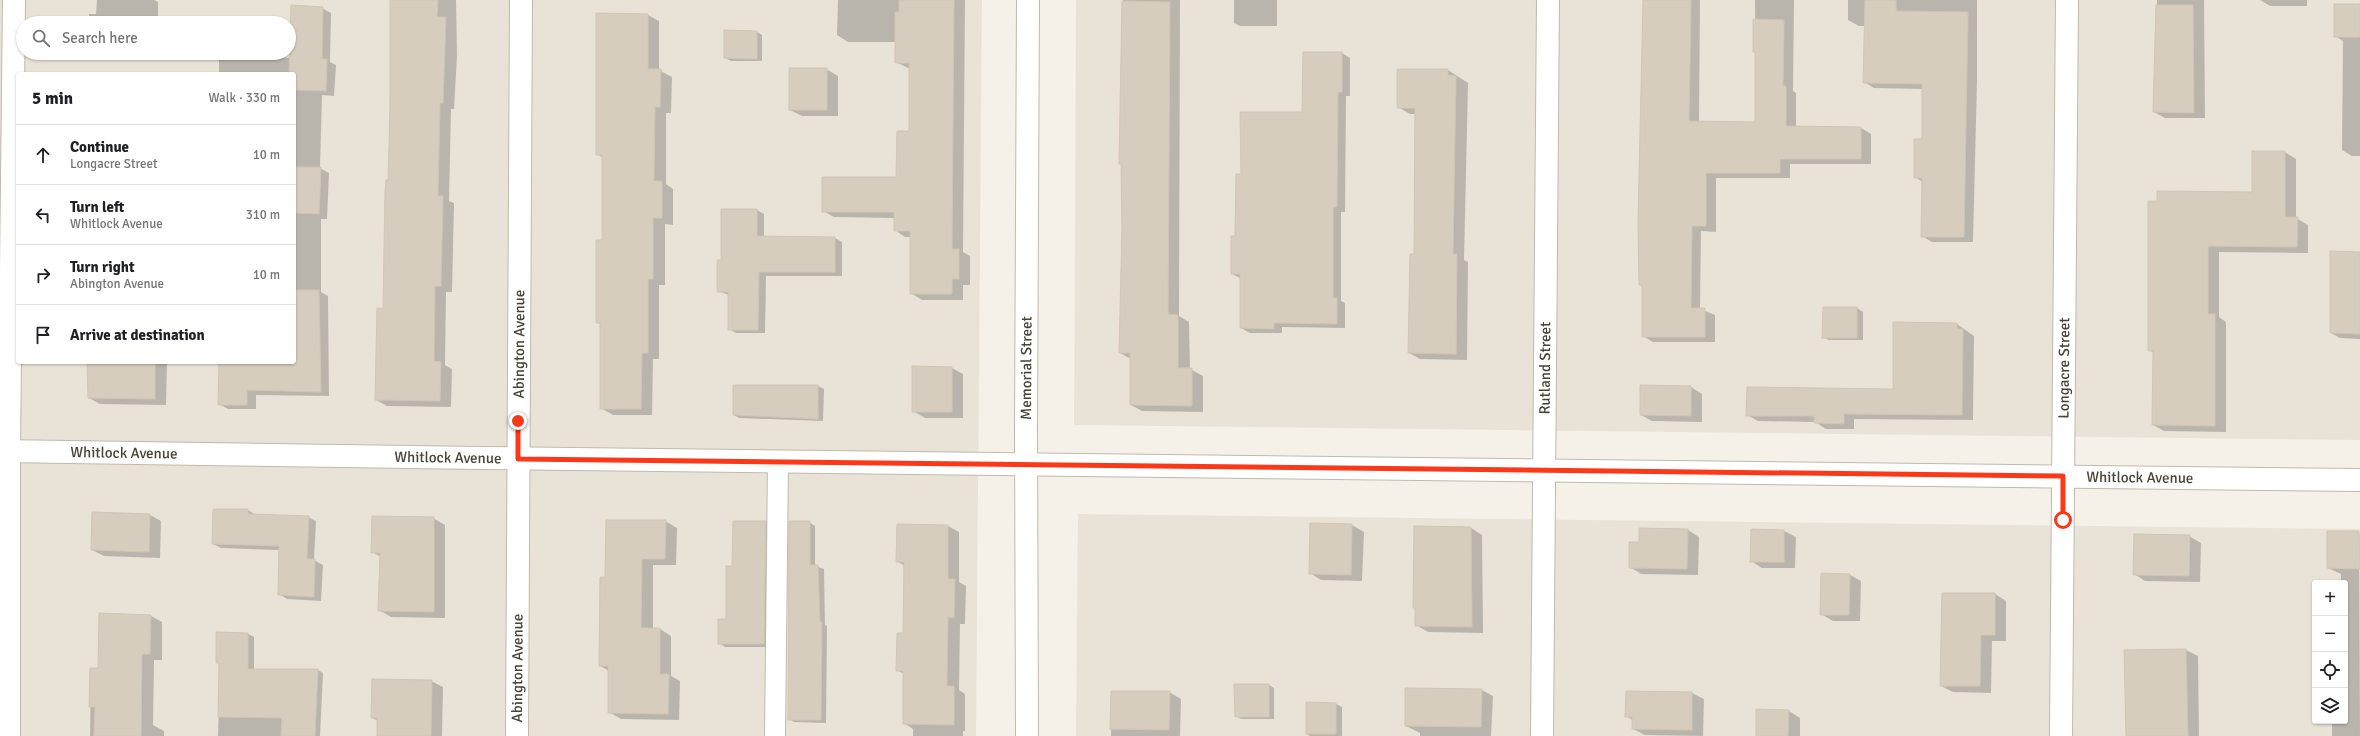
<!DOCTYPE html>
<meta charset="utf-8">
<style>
:root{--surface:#fff;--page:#f6f6f6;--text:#202124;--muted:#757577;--line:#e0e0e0}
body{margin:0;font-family:Signika,sans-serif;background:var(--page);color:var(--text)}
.controls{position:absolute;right:12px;bottom:12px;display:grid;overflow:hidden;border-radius:4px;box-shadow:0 1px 3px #0004}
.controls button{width:36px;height:36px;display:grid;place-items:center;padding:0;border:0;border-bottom:1px solid var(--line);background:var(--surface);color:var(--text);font:20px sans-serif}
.stop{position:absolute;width:12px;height:12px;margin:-9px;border:3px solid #fc3819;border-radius:50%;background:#fff}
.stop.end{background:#fc3819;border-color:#fff;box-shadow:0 1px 4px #0008}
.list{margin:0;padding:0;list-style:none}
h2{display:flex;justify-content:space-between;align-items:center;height:52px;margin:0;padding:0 16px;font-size:17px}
h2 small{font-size:13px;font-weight:400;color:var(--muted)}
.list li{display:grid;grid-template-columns:26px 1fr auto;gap:12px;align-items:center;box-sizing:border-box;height:60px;padding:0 16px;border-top:1px solid var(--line)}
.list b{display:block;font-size:15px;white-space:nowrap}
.list p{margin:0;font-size:13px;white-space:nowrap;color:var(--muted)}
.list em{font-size:13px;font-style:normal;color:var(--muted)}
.icon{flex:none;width:22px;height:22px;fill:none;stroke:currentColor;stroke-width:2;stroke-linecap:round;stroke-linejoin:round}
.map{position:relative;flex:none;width:2360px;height:736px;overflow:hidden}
.search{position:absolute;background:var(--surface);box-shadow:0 1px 3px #0004;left:16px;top:16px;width:280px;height:44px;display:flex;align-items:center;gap:10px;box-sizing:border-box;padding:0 14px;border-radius:22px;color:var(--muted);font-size:15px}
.panel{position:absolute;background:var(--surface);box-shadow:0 1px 3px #0004;left:16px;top:72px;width:280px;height:292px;border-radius:4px}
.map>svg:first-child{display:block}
</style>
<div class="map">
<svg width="2360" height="736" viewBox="0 0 2360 736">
<rect width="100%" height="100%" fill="#f5f1e9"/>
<g fill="#e9e3d7" fill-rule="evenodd">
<path d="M0 0H982L976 736H0ZM23 23H289V53H23ZM18 74H294V362H18Z"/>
<path d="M1076 0H2360V440L1074 425Z"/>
<path d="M1078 514 2360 529V736H1076ZM2315 583H2345V721H2315Z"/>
</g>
<g fill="#0003">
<path d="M97 0H154L158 2V23H89V14H96Z"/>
<path d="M391 0H456L457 56 454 109H451L449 201 454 203 452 292H446L445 365 452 369 451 407 387 406 376 400 384 310 389 181Z"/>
<path d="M838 0H965L963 252 970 256V285H963V300H922L911 293V237H905L895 230V218L834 217 823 211 897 178 910 132V69L896 62V42H848L837 35Z"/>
<path d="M1123 0H1180L1179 316 1189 322 1190 369 1203 376V412L1142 411 1131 405V359L1120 353 1123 227Z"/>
<path d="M1234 0H1277V26H1240L1234 23Z"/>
<path d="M1645 0H1700L1699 122 1756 123 1755 0H1794L1793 91 1796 93V127L1861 128 1871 134V164H1790V178H1716V232L1701 231 1700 309 1715 315V342H1653L1643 336V286L1640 285Z"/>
<path d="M1848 0H1977V81L1973 242H1932L1922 236 1923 182 1915 177 1923 140V89L1874 88 1864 82 1865 26H1859L1848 20Z"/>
<path d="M2157 0H2204L2205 118H2165L2154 112Z"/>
<path d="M2260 0H2307V6H2270Z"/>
<path d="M2360 5V156H2352L2342 150 2343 41 2335 36Z"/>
<path d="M322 8 331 13 330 62 336 65 334 96 322 95 320 168 329 173 327 219H321V292L328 296 329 396 256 395V409H228L219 404 220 362H294V74H219V56L290 58Z"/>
<path d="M648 15 659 21V70L672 77 671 113H666V184L673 189V225L665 224V285H659V359H653L652 415H613L601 408V325L597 322 603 241V158L597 154Z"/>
<path d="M757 32 762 35V61H731L725 58Z"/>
<path d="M93 53H158V58H101Z"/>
<path d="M1342 53 1350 58V96H1346L1345 212H1341V301L1345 303V328L1282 327V333H1250L1241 328 1240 278 1232 274 1242 175 1303 113Z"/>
<path d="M826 69 838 76V116H802L790 110Z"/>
<path d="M1448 70 1468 83 1464 260 1468 262 1467 360 1420 359 1409 353 1415 255 1416 114H1410L1398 107Z"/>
<path d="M2253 152H2285L2296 159V218L2308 225V253L2219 252V317L2226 322V432L2164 431 2153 425 2154 353 2149 350V202L2253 193Z"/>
<path d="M722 210H757L764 214V238H835L842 242V276H766L765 333H736L729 329V295L718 291 722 261Z"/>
<path d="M2360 253V339L2340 338 2331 333Z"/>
<path d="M1824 308H1857L1863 312V340H1829L1823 337Z"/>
<path d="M1957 324 1974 336 1973 420 1854 419V429H1826L1815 422 1758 421 1747 415 1894 390Z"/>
<path d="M88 362H167L166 405 100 404 89 398Z"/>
<path d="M952 368 963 374V418H925L913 411Z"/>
<path d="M818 386 824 389 823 421 739 418 734 415Z"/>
<path d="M1691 387 1702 394V422L1652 421 1641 415Z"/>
<path d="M248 510 256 515 308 517 316 521 314 560 323 565 321 601 287 599 279 594V550L221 548 213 544Z"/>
<path d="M150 515 161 521 160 558 104 556 92 550Z"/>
<path d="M433 518 445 525V618L391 617 379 610 381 557 372 552Z"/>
<path d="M665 521 677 528 676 565H653V629H660L671 636V676L680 681 679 720 621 719 609 712V671L600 666 606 578Z"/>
<path d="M766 522 771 525 770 647H725L719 643 727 620 733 567Z"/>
<path d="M809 522 815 526V566L824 569 825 625 827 626 826 723 794 722 789 719Z"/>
<path d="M1311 524 1352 525 1364 532 1362 581 1321 580 1310 573Z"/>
<path d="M948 526 959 532V582L966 586 965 624H960L959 690 965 694V731H963V736H913V729L904 723V674L897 670 904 634 905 566 898 562Z"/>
<path d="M1471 528 1482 535 1483 633 1428 632 1416 625Z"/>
<path d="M1688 530 1699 537 1698 575 1641 574 1630 567Z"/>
<path d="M1752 530 1784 531 1796 537 1795 568H1762L1751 561Z"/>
<path d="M2359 532 2360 736H2332V721H2345V583H2341V574L2328 568Z"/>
<path d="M2189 536 2201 543 2200 582 2145 581 2134 574Z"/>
<path d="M1850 575 1861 581 1860 621H1833L1821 614Z"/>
<path d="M1995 594 2006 601V641H1992L1991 693 1953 692 1941 686Z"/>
<path d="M151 616 162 622V660H154L153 725 164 731V736H90L91 669H99Z"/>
<path d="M217 633 248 634 254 637V670H318L323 673 320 736H218L220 664 217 662Z"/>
<path d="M2186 650 2198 656 2199 736H2127L2125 651Z"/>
<path d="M431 681 443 687 442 736H378V721L372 718Z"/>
<path d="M1269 685 1274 688V719H1241L1236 716Z"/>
<path d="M1482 690 1493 696 1491 736H1420V733L1406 726Z"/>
<path d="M1112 692H1169L1181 699 1180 736H1111Z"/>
<path d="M1627 692 1692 693 1704 699 1703 736 1645 735 1633 729V720L1626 716Z"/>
<path d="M1336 704 1342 707V736H1310L1307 734Z"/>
<path d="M1789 711 1800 718V736H1757Z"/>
</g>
<g fill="#d7cdbe" stroke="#d2c5b2">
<path d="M390 0H438L437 17H446L443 103H440L438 196H443L441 286H435L434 361 441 362 440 401 375 400 377 308 383 309 385 192 386 180H388L390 110Z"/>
<path d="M899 0H954L952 249H959V279H952V294H910V231H894V212H822V177H896L897 131H909V63H895V12H899Z"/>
<path d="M1643 0H1691L1689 121 1755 122V52H1753V19L1784 20 1783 86H1786V126L1861 127V159H1780V173H1706V226H1692L1691 308H1705V337H1642V285H1639L1638 222Z"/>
<path d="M1865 0H1896V11L1968 12 1964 237H1921L1922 178H1914V139H1922V84L1863 83Z"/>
<path d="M1122 1 1170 2 1168 314 1178 315V368H1192V406L1130 405V353H1119L1122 227 1121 164H1119Z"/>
<rect x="2334" y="4" width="26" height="33"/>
<path d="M291 5 323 7 322 59H327L326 91 294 90V74H289Z"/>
<path d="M2156 5H2193L2194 113 2153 112Z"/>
<path d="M596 13 648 14V69H661L660 107H655L654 181H662V218H653V279H648V353H642L641 409H600V323H596V240H602V155H596Z"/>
<path d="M724 30 757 31V59L724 58Z"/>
<path d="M1303 52H1342V92H1338L1337 207H1333V298H1337V324L1274 323V329L1240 328V274H1231V236H1235L1236 174H1241L1240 112H1302Z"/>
<rect x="789" y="68" width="38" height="42"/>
<path d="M1397 69H1448V75L1456 76 1453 254H1457L1456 354 1408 353 1410 254H1414L1415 108H1397Z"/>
<path d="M2252 151H2285V217H2298L2297 247 2208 246V314H2215V426L2152 425 2153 351H2148V201H2157V191L2252 192Z"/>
<path d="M294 167H321L319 214 294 213Z"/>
<path d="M721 209H757V236L835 237V272H759L758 330H728V292H717V260H721Z"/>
<path d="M2330 251 2360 252V334L2330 333Z"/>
<path d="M294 290H319L321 392 247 390V405H218L219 362H294Z"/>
<path d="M1823 307H1857V338H1822Z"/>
<path d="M1893 322 1957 323V329H1963L1962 415 1844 414V424L1814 423V416H1746L1747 387 1893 389Z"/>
<path d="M87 362H155V399L88 398Z"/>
<path d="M912 366 952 367V412H912Z"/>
<path d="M733 385H818V419L733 415Z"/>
<path d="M1640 385 1691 386V416L1640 415Z"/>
<path d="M213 509H248V514L309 516 307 559H315L314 597 278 595 279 546 212 544Z"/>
<path d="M92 512 150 514 149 552 91 550Z"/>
<path d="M372 516 434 517V612L378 611 380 553H371Z"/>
<path d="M606 520H666L665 559H642L641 628H660V674H669L668 714 608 713V666H599L600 577H605Z"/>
<path d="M733 521H766L764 644H718V619H726V566H732Z"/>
<path d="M789 521H810V565H818L820 622H822L821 720H788Z"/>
<path d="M1310 523 1352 524 1351 575 1309 574Z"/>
<path d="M897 524 948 525V579H955L954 618 948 617 947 686H954V725L903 724V671H896L897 633H903L904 562H896Z"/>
<path d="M1414 526 1471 527 1472 627 1415 626V608H1413Z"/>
<path d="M1639 528 1688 529 1687 569 1629 568V542H1639Z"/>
<path d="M1751 529 1784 530V562H1750Z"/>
<path d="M2327 531H2359L2360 569 2327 568Z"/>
<path d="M2134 534 2190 535 2189 576 2133 575Z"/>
<path d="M1821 573 1850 574 1849 615H1820Z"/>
<path d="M1942 593H1995V635H1981L1980 686H1940Z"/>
<path d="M99 613 151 615 150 654H142L141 736H94L95 707H89L90 668H98Z"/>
<path d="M216 632 248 633V669H318L315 736H281L282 718 218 717 219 663H216Z"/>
<path d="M2186 649 2188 736H2126L2124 650Z"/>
<path d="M372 679 432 680 431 736H377V718H371Z"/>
<path d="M1234 684H1269V717H1235Z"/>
<path d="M1405 688 1482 689 1481 727 1405 726Z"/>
<path d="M1111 691H1170L1169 730 1110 729Z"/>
<path d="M1626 691 1692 692V730L1632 729V717H1625Z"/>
<path d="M1306 702 1336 703V734H1306Z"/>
<path d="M1756 709 1789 710 1788 736H1756Z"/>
</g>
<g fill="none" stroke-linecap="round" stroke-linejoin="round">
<g stroke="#c1b9ac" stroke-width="22">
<path id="lane" d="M775 736 778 462"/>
</g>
<g stroke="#c1b9ac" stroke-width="24">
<g id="street">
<path id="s1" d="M0 451 480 458 2360 480"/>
<path d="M9 736V450L14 0"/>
<path id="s2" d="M517 736 521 0"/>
<path id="s3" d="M1027 736 1026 428 1028 0"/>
<path id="s4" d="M1542 736 1548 0"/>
<path id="s5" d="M2061 736 2067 0"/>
</g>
</g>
<use href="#lane" stroke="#fff" stroke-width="20"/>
<use href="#street" stroke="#fff" stroke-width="22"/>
</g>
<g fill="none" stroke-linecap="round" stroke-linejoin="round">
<path stroke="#fc3819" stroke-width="5" d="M518 421V459L2063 476V520"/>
</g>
<g text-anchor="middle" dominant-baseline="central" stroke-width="4" stroke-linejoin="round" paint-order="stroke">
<g font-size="15" fill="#494237" stroke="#fff">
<text stroke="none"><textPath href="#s2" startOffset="392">Abington Avenue</textPath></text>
<text stroke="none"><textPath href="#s3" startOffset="368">Memorial Street</textPath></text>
<text stroke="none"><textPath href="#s4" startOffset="368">Rutland Street</textPath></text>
<text stroke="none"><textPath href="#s5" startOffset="368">Longacre Street</textPath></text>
<text stroke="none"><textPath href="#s1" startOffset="124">Whitlock Avenue</textPath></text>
<text stroke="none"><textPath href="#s1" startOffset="448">Whitlock Avenue</textPath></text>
<text stroke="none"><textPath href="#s1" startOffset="2140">Whitlock Avenue</textPath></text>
<text stroke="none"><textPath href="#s2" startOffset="68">Abington Avenue</textPath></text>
</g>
</g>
</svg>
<div class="controls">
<button>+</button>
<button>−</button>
<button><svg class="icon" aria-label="locate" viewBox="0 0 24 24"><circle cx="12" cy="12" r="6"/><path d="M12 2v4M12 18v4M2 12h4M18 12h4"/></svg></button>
<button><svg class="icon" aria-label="layers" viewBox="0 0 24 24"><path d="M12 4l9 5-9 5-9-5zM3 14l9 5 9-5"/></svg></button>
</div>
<div class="stop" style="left:2063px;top:520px"></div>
<div class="stop end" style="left:518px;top:421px"></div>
<div class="search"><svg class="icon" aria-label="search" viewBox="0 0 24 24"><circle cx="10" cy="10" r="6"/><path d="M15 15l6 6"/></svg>Search here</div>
<section class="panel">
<h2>5 min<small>Walk · 330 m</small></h2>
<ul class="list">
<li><svg class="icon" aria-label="ahead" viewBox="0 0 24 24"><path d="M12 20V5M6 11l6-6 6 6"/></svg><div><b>Continue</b><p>Longacre Street</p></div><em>10 m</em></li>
<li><svg class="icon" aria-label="left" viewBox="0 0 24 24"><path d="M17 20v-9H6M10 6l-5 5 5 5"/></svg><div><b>Turn left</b><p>Whitlock Avenue</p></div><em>310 m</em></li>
<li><svg class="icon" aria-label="right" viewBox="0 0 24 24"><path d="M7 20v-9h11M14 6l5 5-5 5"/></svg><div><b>Turn right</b><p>Abington Avenue</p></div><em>10 m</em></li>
<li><svg class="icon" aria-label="arrive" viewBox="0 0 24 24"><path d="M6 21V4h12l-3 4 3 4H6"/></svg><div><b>Arrive at destination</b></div></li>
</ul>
</section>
</div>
